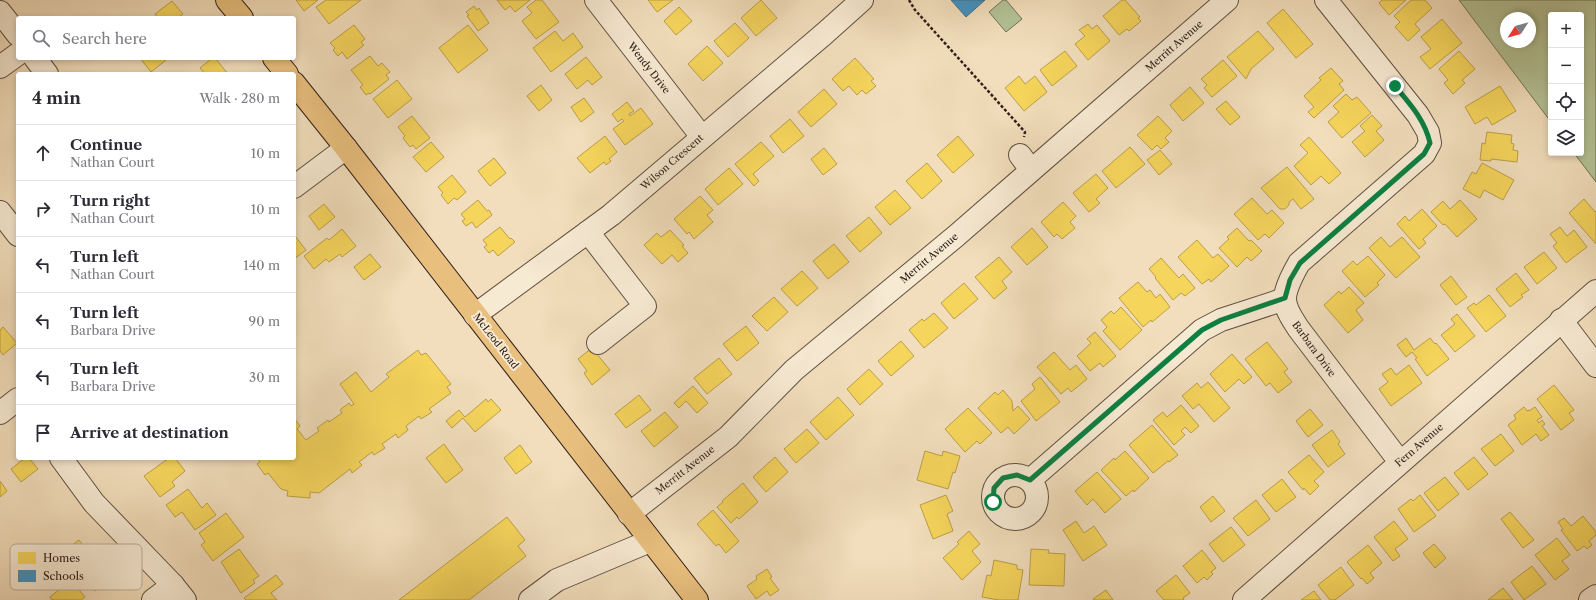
<!DOCTYPE html>
<meta charset="utf-8">
<style>
:root{--surface:#fff;--page:#f2f2f3;--text:#2b2b33;--muted:#7c7c81;--line:#e1e1e2}
body{margin:0;font-family:"Libre Caslon Text",serif;background:var(--page);color:var(--text)}
.controls{position:absolute;right:12px;top:12px;display:grid;overflow:hidden;border-radius:4px;box-shadow:0 2px 6px #0003}
.controls button{width:36px;height:36px;display:grid;place-items:center;padding:0;border:0;border-bottom:1px solid var(--line);background:var(--surface);color:var(--text);font:20px sans-serif}
.compass{position:absolute;left:1500px;top:12px;width:36px;height:36px;border-radius:50%;background:var(--surface);box-shadow:0 2px 6px #0003;rotate:234deg}
.stop{position:absolute;width:12px;height:12px;margin:-9px;border:3px solid #0b8043;border-radius:50%;background:#fff}
.stop.end{background:#0b8043;border-color:#fff;box-shadow:0 1px 4px #0008}
.list{margin:0;padding:0;list-style:none}
h2{display:flex;justify-content:space-between;align-items:center;height:52px;margin:0;padding:0 16px;font-size:17px}
h2 small{font-size:13px;font-weight:400;color:var(--muted)}
.list li{display:grid;grid-template-columns:26px 1fr auto;gap:12px;align-items:center;box-sizing:border-box;height:56px;padding:0 16px;border-top:1px solid var(--line)}
.list b{display:block;font-size:15px;white-space:nowrap}
.list p{margin:0;font-size:13px;white-space:nowrap;color:var(--muted)}
.list em{font-size:13px;font-style:normal;color:var(--muted)}
.icon{flex:none;width:22px;height:22px;fill:none;stroke:currentColor;stroke-width:2;stroke-linecap:round;stroke-linejoin:round}
.map{position:relative;flex:none;width:1596px;height:600px;overflow:hidden}
.search{position:absolute;background:var(--surface);box-shadow:0 2px 6px #0003;left:16px;top:16px;width:280px;height:44px;display:flex;align-items:center;gap:10px;box-sizing:border-box;padding:0 14px;border-radius:4px;color:var(--muted);font-size:15px}
.panel{position:absolute;background:var(--surface);box-shadow:0 2px 6px #0003;left:16px;top:72px;width:280px;height:388px;border-radius:4px}
.map>svg:first-child{display:block}
</style>
<div class="map">
<svg width="1596" height="600" viewBox="0 0 1596 600">
<rect width="100%" height="100%" fill="#f2debc"/>
<filter id="stains"><feTurbulence type="fractalNoise" baseFrequency=".005" numOctaves="4"/><feColorMatrix values="0 0 0 0 .2 0 0 0 0 .09 0 0 0 0 .02 0 0 0 .5 -.17"/></filter>
<radialGradient id="worn" r=".72"><stop offset=".6" stop-color="#630" stop-opacity="0"/><stop offset="1" stop-color="#630" stop-opacity=".3"/></radialGradient>
<g fill="#b3c296" stroke="#717158" fill-rule="evenodd">
<path d="M1003 0H1006L1022 19 1006 32 989 12Z"/>
<path d="M1459 0H1596V182L1574 153H1581V15H1551V122ZM1506 18H1530V42H1506Z"/>
</g>
<g fill="#f6d55c" stroke="#ba9f48">
<path d="M296 0H318L304 11Z"/>
<path d="M326 0H361L329 24 316 7Z"/>
<path d="M497 0H530L515 12 510 6 505 10Z"/>
<path d="M536 0H542L559 22 536 39 522 21 532 13 527 7Z"/>
<path d="M648 0H673L657 12Z"/>
<path d="M761 0 777 18 756 36 741 18Z"/>
<path d="M1122 0H1125L1140 17 1138 18 1141 21 1129 31 1127 29 1119 35 1103 16Z"/>
<path d="M1382 0H1406L1389 15 1379 3Z"/>
<path d="M1411 0H1425L1432 8 1415 24 1420 30 1408 41 1395 27 1400 22 1394 16Z"/>
<path d="M172 1 183 14 178 18H158L155 14Z"/>
<path d="M474 6 477 10 479 8 489 23 478 31 467 16 469 15 466 12Z"/>
<path d="M679 7 692 21 676 35 664 21Z"/>
<path d="M1283 9 1313 44 1296 58 1267 23Z"/>
<path d="M1442 19 1462 43 1430 69 1420 57 1431 49 1421 37Z"/>
<path d="M735 23 749 38 728 57 714 41Z"/>
<path d="M1088 24 1092 29 1097 25 1110 41 1088 60 1075 44 1085 36 1079 30Z"/>
<path d="M354 25 365 39 361 42 364 45 347 59 342 52 338 56 333 50 335 48 330 43Z"/>
<path d="M468 25 488 50 458 73 439 48Z"/>
<path d="M555 31 563 41 573 33 583 47 551 72 533 48Z"/>
<path d="M1258 31 1274 49 1251 69 1246 79 1227 57Z"/>
<path d="M707 46 723 63 703 81 688 64Z"/>
<path d="M1065 51 1077 66 1052 86 1040 70Z"/>
<path d="M1459 51 1475 69 1462 80 1465 83 1453 94 1444 83 1448 80 1439 69Z"/>
<path d="M370 56 378 66 382 63 390 72 386 75 389 79 370 94 369 93 366 95 360 87 363 85 351 70Z"/>
<path d="M586 57 602 77 592 85 588 80 577 89 565 74Z"/>
<path d="M140 58H165L166 60 151 72Z"/>
<path d="M212 58H215L228 74H205L200 68Z"/>
<path d="M855 58 874 79 871 81 876 86 866 94 862 90 857 95 849 86 843 91 832 79Z"/>
<path d="M1223 60 1237 76 1212 97 1204 88 1207 85 1201 79Z"/>
<path d="M1331 68 1343 81 1339 84 1344 90 1314 118 1308 112 1314 107 1304 96 1321 80 1319 78Z"/>
<path d="M1019 76 1025 84 1035 76 1047 92 1024 111 1005 88Z"/>
<path d="M397 80 412 99 388 118 373 99Z"/>
<path d="M541 85 552 100 539 111 527 96Z"/>
<path d="M1500 86 1516 111 1492 125 1487 117 1475 124 1465 107Z"/>
<path d="M1190 87 1204 103 1183 121 1170 105Z"/>
<path d="M824 89 837 104 811 127 798 112Z"/>
<path d="M1346 94 1352 100 1357 97 1371 113 1342 138 1328 122 1339 112 1333 106Z"/>
<path d="M584 98 594 112 581 122 571 107Z"/>
<path d="M1226 101 1240 117 1230 125 1216 109Z"/>
<path d="M627 102 634 111 629 114 630 116 641 108 653 124 625 145 613 129 624 121 622 119 618 122 612 114Z"/>
<path d="M1372 115 1382 126 1376 131 1384 140 1365 157 1352 142 1365 131 1360 126Z"/>
<path d="M412 116 430 138 416 149 413 145 410 147 403 138 405 136 398 127Z"/>
<path d="M1158 116 1172 131 1165 138 1169 142 1161 149 1157 145 1152 150 1137 135Z"/>
<path d="M790 119 804 136 783 153 770 136Z"/>
<path d="M1487 132 1512 135 1511 143 1514 144 1513 150 1518 151 1517 162 1491 159V161L1480 160 1482 143 1485 144Z"/>
<path d="M605 136 617 152 609 159 611 161 606 165 604 162 590 173 577 158Z"/>
<path d="M958 136 974 155 953 173 937 155Z"/>
<path d="M1309 137 1341 173 1329 184 1321 176 1311 185 1294 166 1308 153 1300 145Z"/>
<path d="M431 142 444 157 426 172 413 157Z"/>
<path d="M761 142 774 156 753 174 759 181 754 186 735 164Z"/>
<path d="M1130 147 1145 164 1116 188 1102 171Z"/>
<path d="M824 148 837 164 823 175 811 159Z"/>
<path d="M1160 150 1172 164 1159 175 1147 160Z"/>
<path d="M494 158 506 173 490 186 478 171Z"/>
<path d="M927 163 942 181 922 199 906 181Z"/>
<path d="M1482 163 1514 180 1503 200 1484 190 1480 198 1463 189 1472 172 1476 174Z"/>
<path d="M1287 167 1314 199 1301 209 1293 199 1289 202V205L1285 209H1280L1261 188Z"/>
<path d="M729 168 743 184 718 205 705 189Z"/>
<path d="M1096 174 1108 188 1096 199 1100 203 1089 212 1073 193Z"/>
<path d="M452 175 466 192 457 200 454 198 448 204 441 195 443 193 438 187Z"/>
<path d="M895 190 911 208 890 225 875 207Z"/>
<path d="M700 196 713 210 707 215 713 222 694 239 689 232 687 234 674 219Z"/>
<path d="M1252 198 1267 214 1272 210 1284 223 1269 238 1265 234 1258 240 1234 214Z"/>
<path d="M1584 199 1595 212 1596 211V244L1569 213Z"/>
<path d="M478 200 487 211 489 210 492 215 476 228 472 222 466 226 462 221 465 219 461 214Z"/>
<path d="M1460 200 1477 219 1457 237 1445 224 1443 225 1431 212 1443 201 1450 209Z"/>
<path d="M1063 202 1076 216 1070 222 1075 228 1062 239 1057 234 1054 237 1041 222Z"/>
<path d="M324 204 335 217 319 230 309 216Z"/>
<path d="M1422 209 1437 226 1423 239 1426 243 1419 249 1397 224 1405 216 1409 221Z"/>
<path d="M869 217 882 233 860 252 846 236Z"/>
<path d="M500 227 510 239 511 238 515 242 498 256 493 250 489 253 484 247 487 245 483 240Z"/>
<path d="M1560 227 1567 236 1574 230 1587 247 1566 263 1553 246 1557 243 1550 234Z"/>
<path d="M1032 228 1048 247 1027 265 1011 247Z"/>
<path d="M1237 228 1249 241 1251 240 1262 251 1251 261 1247 257 1237 267 1219 248 1229 239 1227 237Z"/>
<path d="M342 229 356 246 342 257 340 254 329 262 326 259 314 269 304 256 327 238 329 240Z"/>
<path d="M670 230 684 245 682 246 688 253 678 262 672 255 662 264 644 245 657 233 661 237Z"/>
<path d="M294 236H295L306 250 294 259Z"/>
<path d="M1381 237 1390 247 1402 237 1420 257 1396 278 1369 248Z"/>
<path d="M1197 240 1213 258 1218 254 1229 266 1211 282 1209 279 1202 284 1178 257Z"/>
<path d="M834 244 849 262 828 279 813 261Z"/>
<path d="M1544 252 1557 268 1537 284 1524 267Z"/>
<path d="M370 254 381 267 364 280 354 267Z"/>
<path d="M1368 256 1385 275 1377 283 1379 285 1365 297 1342 271 1353 261 1357 265Z"/>
<path d="M999 257 1012 272 1002 281 1007 288 994 299 975 277Z"/>
<path d="M1161 258 1179 278 1183 274 1195 288 1185 296 1181 293 1173 300 1155 278 1156 277 1149 269Z"/>
<path d="M802 271 818 288 797 306 781 289Z"/>
<path d="M1516 273 1529 290 1521 295 1523 297 1510 307 1496 289Z"/>
<path d="M1451 276 1467 297 1456 305 1440 285Z"/>
<path d="M1138 282 1147 292 1150 290 1156 298 1160 294 1170 307 1152 322 1151 320 1143 327 1119 298Z"/>
<path d="M964 283 978 299 954 319 941 303Z"/>
<path d="M1349 287 1364 303 1356 310 1363 320 1348 333 1324 305 1339 291 1341 294Z"/>
<path d="M1489 295 1506 316 1486 332 1467 308 1474 303 1476 305Z"/>
<path d="M774 297 788 312 767 331 752 316Z"/>
<path d="M1121 307 1142 330 1120 350 1103 331 1107 327 1101 320 1111 311 1114 314Z"/>
<path d="M934 313 948 328 924 348 909 330 922 319 924 321Z"/>
<path d="M1457 314 1475 336 1455 352 1441 335 1455 324 1451 319Z"/>
<path d="M746 326 759 343 737 361 723 344Z"/>
<path d="M3 327 17 343 3 355 0 351V330Z"/>
<path d="M1095 332 1116 356 1103 367 1100 363 1090 371 1077 356 1091 343 1087 339Z"/>
<path d="M1406 338 1414 350 1430 338 1435 344 1436 343 1449 359 1427 376 1415 359 1417 358 1412 352 1406 357 1397 345Z"/>
<path d="M901 341 914 356 891 376 878 361Z"/>
<path d="M1267 342 1288 369 1284 372 1292 382 1278 393 1270 383 1266 386 1245 359Z"/>
<path d="M592 348 610 370 592 385 584 373 587 371 578 359Z"/>
<path d="M418 350 421 355 426 353 451 384 447 387 451 393 429 409 432 412 421 419 419 416 406 426 408 430 398 438 396 434 382 444 385 448 374 455 372 452 359 462 362 465 352 473 350 469 319 493 310 492V498L287 496 288 491 281 489 268 473 265 475 257 464 260 462 257 458H294V418L300 426 297 429 306 440 319 431 317 428 328 420 329 422 342 413 340 410 349 403 351 406 354 404 340 384 356 372 371 392 389 377 386 374Z"/>
<path d="M1054 352 1070 370 1076 365 1087 379 1071 392 1068 388 1061 394 1037 367Z"/>
<path d="M1232 354 1252 377 1244 384 1239 379 1225 392 1210 374Z"/>
<path d="M719 358 732 374 707 394 694 378Z"/>
<path d="M1409 365 1422 383 1391 406 1379 389 1388 382 1382 374 1391 368 1396 375Z"/>
<path d="M869 369 883 384 860 405 847 389Z"/>
<path d="M1040 377 1060 402 1036 421 1021 401 1035 389 1032 384Z"/>
<path d="M1208 382 1230 408 1214 422 1199 404 1193 409 1182 396 1197 383 1201 388Z"/>
<path d="M1554 385 1574 410 1569 413 1574 420 1561 430 1537 399Z"/>
<path d="M693 386 708 403 697 413 686 401 679 408 674 403Z"/>
<path d="M1003 390 1012 401 1013 411 1018 406 1030 419 1014 434 1008 427 1001 433 978 408 995 392 998 395Z"/>
<path d="M639 395 651 410 626 428 615 414Z"/>
<path d="M838 397 854 415 826 440 810 422Z"/>
<path d="M486 399 488 402 491 399 501 410 475 432 463 418 452 428 446 421 459 410 465 417Z"/>
<path d="M1181 405 1199 426 1191 433 1185 427 1181 431 1185 435 1174 445 1153 420 1163 412 1167 417Z"/>
<path d="M1524 407 1527 411 1529 410V411L1535 407 1542 417 1537 420 1539 423 1542 420 1545 424 1542 426 1549 435 1541 441 1536 434 1522 445 1508 425 1516 419 1514 415Z"/>
<path d="M968 408 992 433 980 444 977 441 965 452 945 429Z"/>
<path d="M1310 409 1323 425 1308 437 1296 421Z"/>
<path d="M665 412 678 427 654 447 641 431Z"/>
<path d="M1152 425 1178 455 1169 462 1168 461 1153 473 1129 445Z"/>
<path d="M807 429 819 443 796 463 784 449Z"/>
<path d="M1332 430 1340 442 1338 444 1345 454 1328 467 1312 445Z"/>
<path d="M1501 434 1514 451 1495 466 1481 449Z"/>
<path d="M444 444 463 470 446 483 426 458Z"/>
<path d="M520 445 532 462 516 474 504 458Z"/>
<path d="M925 451 942 456 943 451 960 456 955 473 953 472 948 489 917 480Z"/>
<path d="M1125 451 1149 478 1134 492 1133 490 1126 496 1101 470 1114 458 1115 460Z"/>
<path d="M1309 455 1324 472 1314 481 1319 486 1310 495 1304 488 1303 490 1288 472Z"/>
<path d="M775 457 788 472 766 492 753 477Z"/>
<path d="M1474 457 1488 474 1468 490 1454 473Z"/>
<path d="M25 458H29L38 469 21 482 11 469Z"/>
<path d="M169 458H175L185 471 172 482 175 486 160 497 144 476Z"/>
<path d="M1097 472 1121 499 1105 513 1093 499 1087 505 1075 491Z"/>
<path d="M1445 477 1459 494 1438 511 1424 493Z"/>
<path d="M1282 479 1296 497 1276 512 1262 495Z"/>
<path d="M0 481 7 491 0 497Z"/>
<path d="M743 483 758 502 739 519 737 517 731 523 717 507 723 502 722 501Z"/>
<path d="M188 489 202 508 207 503 216 515 195 530 182 512 175 517 166 505Z"/>
<path d="M946 495 953 511 947 514 953 531 933 539 920 505Z"/>
<path d="M1420 495 1436 516 1414 532 1398 509 1411 499 1413 501Z"/>
<path d="M1213 496 1225 511 1211 522 1200 507Z"/>
<path d="M1256 500 1270 519 1248 536 1233 518Z"/>
<path d="M713 510 739 541 726 553 719 544 716 546 697 524Z"/>
<path d="M1510 512 1534 540 1523 548 1501 519Z"/>
<path d="M226 513 244 537 213 561 201 545 205 542 199 533Z"/>
<path d="M1583 516 1596 532V535L1589 541 1592 545 1587 549 1584 546 1577 551 1561 530 1563 529 1558 522 1564 518 1571 526Z"/>
<path d="M507 517 525 540 518 546 526 556 469 600H399Z"/>
<path d="M1076 521 1084 533 1094 526 1107 545 1083 561 1063 530Z"/>
<path d="M1394 521 1408 539 1395 549 1400 556 1393 561 1374 537Z"/>
<path d="M1231 527 1245 545 1223 562 1209 544Z"/>
<path d="M969 531 980 544 972 551 981 562 962 580 943 558 959 544 957 542Z"/>
<path d="M1557 538 1570 555 1562 561 1569 569 1555 580 1535 555Z"/>
<path d="M79 540 89 553 92 550 112 578 95 591 64 551Z"/>
<path d="M1434 544 1446 558 1435 568 1423 553Z"/>
<path d="M1368 545 1382 563 1370 573 1374 578 1367 584 1362 578 1361 579 1347 562Z"/>
<path d="M239 549 259 576 253 580 255 583 241 593 221 562Z"/>
<path d="M1031 549 1049 550 1048 553 1065 554 1064 586 1029 585Z"/>
<path d="M1202 550 1216 568 1211 572 1213 574 1207 580 1204 577 1197 583 1183 566Z"/>
<path d="M994 560 1017 565V569L1023 570 1018 600H999L982 597 987 575 991 576Z"/>
<path d="M1532 566 1546 584 1524 600 1511 582Z"/>
<path d="M1341 567 1354 585 1335 600H1330L1318 585Z"/>
<path d="M767 569 772 577 770 578 779 590 770 596 767 591 756 599 747 586 757 579 756 576Z"/>
<path d="M276 575 283 584 271 593 277 600H246L244 598Z"/>
<path d="M1176 575 1190 593 1183 598 1184 600H1164L1156 591Z"/>
<path d="M71 580 85 597 81 600H52L50 597Z"/>
<path d="M1503 588 1513 600H1488Z"/>
<path d="M1106 590 1113 600H1094L1093 599Z"/>
<path d="M1314 591 1321 600H1301Z"/>
</g>
<path fill="#4393c3" stroke="#3d7090" d="M951 0H985L966 17Z"/>
<g fill="none" stroke-linecap="round" stroke-linejoin="round">
<g stroke="#605042" stroke-width="24">
<g id="minor">
<path d="M596 0 702 137"/>
<path d="M1326 0 1418 115 1428 132 1430 143 1424 154 1299 263C1294 272 1285 288 1285 299 1285 309 1293 320 1298 328L1400 462"/>
<path d="M0 12 18 35"/>
<path d="M35 58 47 74"/>
<path d="M0 67 18 54"/>
<path d="M1020 155 1031 170"/>
<path d="M294 187 346 148"/>
<path d="M0 212 18 235"/>
<path d="M588 232 645 306 598 343"/>
<path d="M475 315 611 215 824 34 862 0"/>
<path d="M1561 320 1596 366"/>
<path d="M0 413 18 399"/>
<path d="M61 458 94 503 173 585 185 600"/>
<circle cx="1015" cy="497" r="22"/>
<path d="M1030 480 1202 330 1221 320 1285 299"/>
<path d="M629 514 728 437 794 370 956 236 1227 0"/>
<path d="M153 600 173 585"/>
<path d="M530 600 557 580 650 541"/>
<path d="M1244 600 1596 291"/>
<path d="M1590 600 1596 596"/>
</g>
</g>
<g stroke="#2f201a" stroke-width="24">
<g id="major">
<path d="M227 0 242 18"/>
<path d="M274 58 287 74"/>
<path d="M294 83 346 148 697 600"/>
</g>
</g>
<path stroke="#2f201a" stroke-width="2.5" stroke-dasharray="3 2" stroke-linecap="butt" d="M909 0 915 10 1025 132 1024 137"/>
<use href="#minor" stroke="#f7ead3" stroke-width="22"/>
<use href="#major" stroke="#e9bf7e" stroke-width="22"/>
</g>
<g fill="none" stroke-linecap="round" stroke-linejoin="round">
<path stroke="#0b8043" stroke-width="5" d="M993 502 994 488 1003 478 1017 475 1030 480 1202 330 1221 320 1285 298 1290 280 1300 263 1424 154 1430 143C1425 120 1410 104 1395 86"/>
</g>
<g text-anchor="middle" dominant-baseline="central" stroke-width="4" stroke-linejoin="round" paint-order="stroke">
<g font-size="10" fill="#2f201a" stroke="#f7ead3">
<text transform="translate(1174 46) rotate(-41)">Merritt Avenue</text>
<text transform="translate(649 68) rotate(52)">Wendy Drive</text>
<text transform="translate(672 162) rotate(-41)">Wilson Crescent</text>
<text transform="translate(929 258) rotate(-40)">Merritt Avenue</text>
<text transform="translate(496 341) rotate(52)">McLeod Road</text>
<text transform="translate(1314 349) rotate(54)">Barbara Drive</text>
<text transform="translate(1419 445) rotate(-41)">Fern Avenue</text>
<text transform="translate(685 470) rotate(-38)">Merritt Avenue</text>
</g>
</g>
<rect x="10" y="544" width="132" height="46" rx="6" fill="#f7ead3" stroke="#bbad9c" stroke-width="1"/>
<rect x="18" y="552" width="18" height="12" fill="#f6d55c"/>
<rect x="18" y="570" width="18" height="12" fill="#4393c3"/>
<g font-size="11" fill="#2f201a">
<text x="43" y="562">Homes</text>
<text x="43" y="580">Schools</text>
</g>
<rect width="100%" height="100%" filter="url(#stains)"/>
<rect width="100%" height="100%" fill="url(#worn)"/>
</svg>
<div class="controls">
<button>+</button>
<button>−</button>
<button><svg class="icon" aria-label="locate" viewBox="0 0 24 24"><circle cx="12" cy="12" r="6"/><path d="M12 2v4M12 18v4M2 12h4M18 12h4"/></svg></button>
<button><svg class="icon" aria-label="layers" viewBox="0 0 24 24"><path d="M12 4l9 5-9 5-9-5zM3 14l9 5 9-5"/></svg></button>
</div>
<svg class="compass" viewBox="-18 -18 36 36"><path d="M0-13l5 13h-10z" fill="#e53935"/><path d="M0 13l5-13h-10z" fill="#7c7c81"/></svg>
<div class="stop" style="left:993px;top:502px"></div>
<div class="stop end" style="left:1395px;top:86px"></div>
<div class="search"><svg class="icon" aria-label="search" viewBox="0 0 24 24"><circle cx="10" cy="10" r="6"/><path d="M15 15l6 6"/></svg>Search here</div>
<section class="panel">
<h2>4 min<small>Walk · 280 m</small></h2>
<ul class="list">
<li><svg class="icon" aria-label="ahead" viewBox="0 0 24 24"><path d="M12 20V5M6 11l6-6 6 6"/></svg><div><b>Continue</b><p>Nathan Court</p></div><em>10 m</em></li>
<li><svg class="icon" aria-label="right" viewBox="0 0 24 24"><path d="M7 20v-9h11M14 6l5 5-5 5"/></svg><div><b>Turn right</b><p>Nathan Court</p></div><em>10 m</em></li>
<li><svg class="icon" aria-label="left" viewBox="0 0 24 24"><path d="M17 20v-9H6M10 6l-5 5 5 5"/></svg><div><b>Turn left</b><p>Nathan Court</p></div><em>140 m</em></li>
<li><svg class="icon" aria-label="left" viewBox="0 0 24 24"><path d="M17 20v-9H6M10 6l-5 5 5 5"/></svg><div><b>Turn left</b><p>Barbara Drive</p></div><em>90 m</em></li>
<li><svg class="icon" aria-label="left" viewBox="0 0 24 24"><path d="M17 20v-9H6M10 6l-5 5 5 5"/></svg><div><b>Turn left</b><p>Barbara Drive</p></div><em>30 m</em></li>
<li><svg class="icon" aria-label="arrive" viewBox="0 0 24 24"><path d="M6 21V4h12l-3 4 3 4H6"/></svg><div><b>Arrive at destination</b></div></li>
</ul>
</section>
</div>
